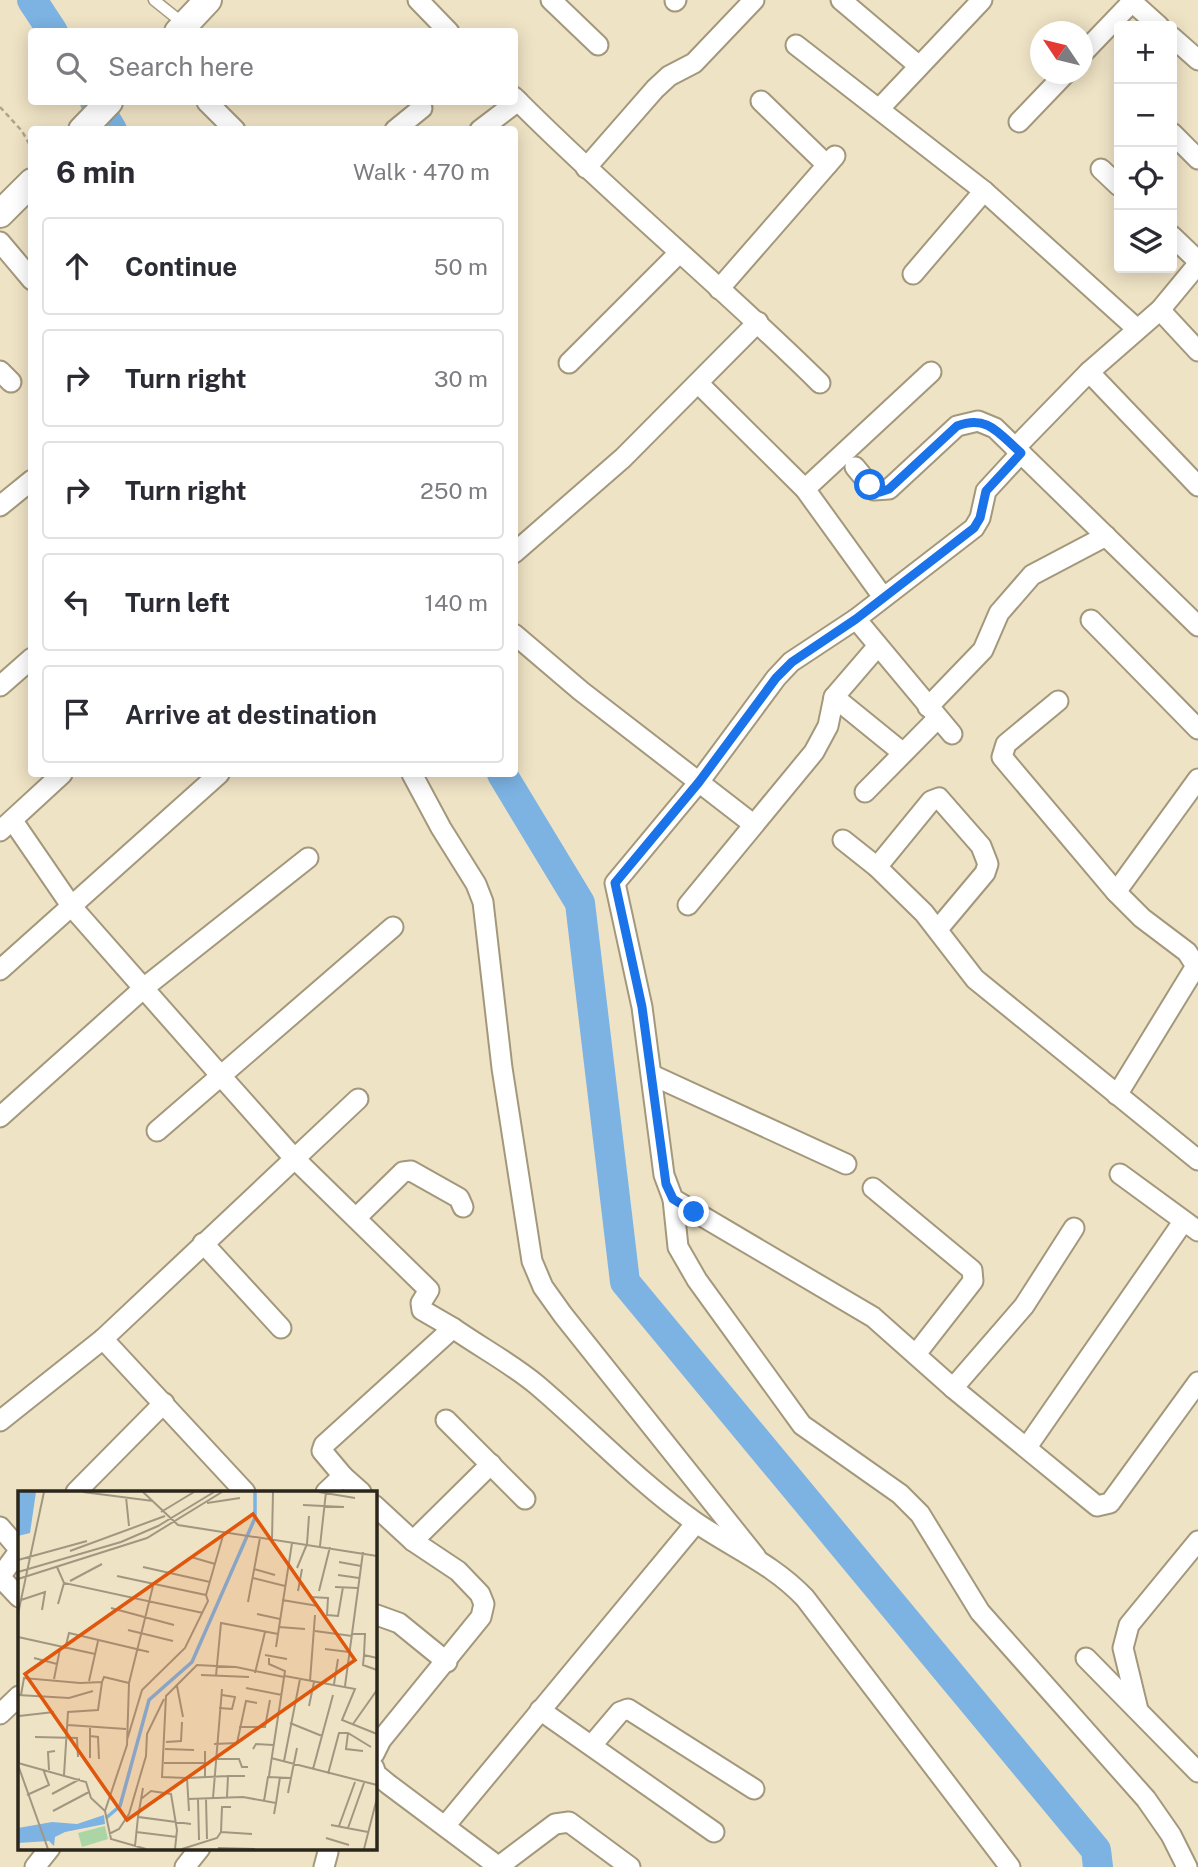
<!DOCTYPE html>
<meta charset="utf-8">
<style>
:root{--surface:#fff;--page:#f7f7f7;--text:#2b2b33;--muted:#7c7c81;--line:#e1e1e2}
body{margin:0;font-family:"Public Sans",sans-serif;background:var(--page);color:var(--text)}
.controls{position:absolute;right:21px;top:21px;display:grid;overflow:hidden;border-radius:7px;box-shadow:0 4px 18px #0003}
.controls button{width:63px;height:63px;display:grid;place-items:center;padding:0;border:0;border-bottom:2px solid var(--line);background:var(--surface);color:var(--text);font:35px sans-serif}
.compass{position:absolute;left:1030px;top:21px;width:63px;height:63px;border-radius:50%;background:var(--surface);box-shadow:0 4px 18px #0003;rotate:305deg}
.stop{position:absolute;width:21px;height:21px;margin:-16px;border:5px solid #1a73e8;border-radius:50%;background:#fff}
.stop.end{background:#1a73e8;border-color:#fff;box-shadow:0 2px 7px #0008}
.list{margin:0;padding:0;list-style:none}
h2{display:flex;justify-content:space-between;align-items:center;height:91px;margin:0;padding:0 28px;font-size:30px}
h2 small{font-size:23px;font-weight:400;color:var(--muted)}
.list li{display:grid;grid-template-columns:46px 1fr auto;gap:21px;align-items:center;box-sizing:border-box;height:98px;margin:0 14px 14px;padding:0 14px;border:2px solid var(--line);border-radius:7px}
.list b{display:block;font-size:26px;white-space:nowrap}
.list em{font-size:23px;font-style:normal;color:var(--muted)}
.icon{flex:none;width:38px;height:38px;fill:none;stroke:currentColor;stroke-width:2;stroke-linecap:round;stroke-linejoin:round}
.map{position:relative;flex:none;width:1198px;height:1867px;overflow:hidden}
.search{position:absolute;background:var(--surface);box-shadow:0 4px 18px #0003;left:28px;top:28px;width:490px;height:77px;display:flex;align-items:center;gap:18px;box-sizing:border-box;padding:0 24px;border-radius:7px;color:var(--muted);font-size:26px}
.panel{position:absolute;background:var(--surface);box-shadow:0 4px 18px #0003;left:28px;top:126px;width:490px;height:651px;border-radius:7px}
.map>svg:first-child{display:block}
</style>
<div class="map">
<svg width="1198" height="1867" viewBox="0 0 1198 1867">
<rect width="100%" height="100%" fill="#efe3c5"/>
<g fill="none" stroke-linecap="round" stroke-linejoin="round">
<g stroke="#7cb3e3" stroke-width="30">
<path d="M32 0 53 32"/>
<path d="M95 102 112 130"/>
<path d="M502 774 580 903 625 1282 1096 1850 1098 1867"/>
</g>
<g stroke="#a3987b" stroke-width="13">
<path id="service" d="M154 0 184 24"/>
</g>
<g stroke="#a3987b" stroke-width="23">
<g id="minor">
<path d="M418 0 449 32"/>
<path d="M551 0 598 45"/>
<path d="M841 0 919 66"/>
<path d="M1130 0 1159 26"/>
<path d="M675 1 676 0"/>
<path d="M1172 37 1198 60"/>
<path d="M796 45 984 191 1136 328"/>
<path d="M1082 54 1132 2"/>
<path d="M514 97C613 197 721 285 820 383"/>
<path d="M761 101 827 165"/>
<path d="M207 102 235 130"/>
<path d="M880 108 982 0"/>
<path d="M1019 122 1065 74"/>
<path d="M395 130 422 108"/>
<path d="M480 130 518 101"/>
<path d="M1172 133 1198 159"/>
<path d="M586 168 655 89 669 76 694 63 754 0"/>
<path d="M1101 169 1119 186"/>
<path d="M1172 236 1198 261"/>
<path d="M0 242 32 280"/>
<path d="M913 274 984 191"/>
<path d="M719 289 835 156"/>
<path d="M1160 310 1198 351"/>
<path d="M569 363 679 253"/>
<path d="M0 371 11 382"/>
<path d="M1089 372 1198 486"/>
<path d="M698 383 805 489 883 597"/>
<path d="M1015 448 1089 372 1160 310 1198 264"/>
<path d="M1021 453 986 491 980 518 974 528 856 619 791 662 776 678 699 782 615 883 642 1007 664 1175 673 1199 873 1317 953 1388 1097 1506 1110 1503 1198 1382"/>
<path d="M855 467 874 490 889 489 957 426 978 421 995 428 1198 626"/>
<path d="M805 489 931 372"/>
<path d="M0 506 32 480"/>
<path d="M514 553 623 458 758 322"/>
<path d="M856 619 952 734"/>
<path d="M1091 620 1198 729"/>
<path d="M514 634 581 691 753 824"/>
<path d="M0 686 32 658"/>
<path d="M834 697 903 753"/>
<path d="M1058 701 1006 744 1002 757 1116 892 1142 918 1187 952 1196 966 1117 1095"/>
<path d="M928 707 983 650 999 613 1032 575 1106 536"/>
<path d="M412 774 441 828 476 884 483 902 502 1068 532 1261 543 1287 563 1315 756 1557"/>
<path d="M865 792 937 719"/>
<path d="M13 821 72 907 221 1076 293 1157 429 1290 421 1303 422 1310 453 1328 324 1445 322 1451 343 1476 326 1492"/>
<path d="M0 831 62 774"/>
<path d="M843 840 877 867 924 913 975 979 1198 1160"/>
<path d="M877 867 931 801 939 798 981 846 988 864 985 873 938 929"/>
<path d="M1116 892 1198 779"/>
<path d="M688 905 814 752 828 726 834 697 877 647"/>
<path d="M0 970 219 774"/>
<path d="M652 1075 846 1164"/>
<path d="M0 1117 145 987 308 858"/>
<path d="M157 1131 393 927"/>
<path d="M1120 1174 1198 1231"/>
<path d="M873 1188 972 1270 973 1281 916 1354"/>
<path d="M673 1199 678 1247 697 1280 802 1425 900 1494 920 1514 980 1612 1146 1799 1171 1835 1187 1867"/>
<path d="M356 1218 403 1172 411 1171 459 1198 463 1207"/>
<path d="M203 1243 281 1328"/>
<path d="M453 1328C480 1347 512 1364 537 1385 590 1430 638 1482 695 1522 733 1548 773 1564 805 1598L1010 1867"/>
<path d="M103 1339 245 1492"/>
<path d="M953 1388 1024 1306 1074 1228"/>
<path d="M446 1420 525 1499"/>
<path d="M0 1421 103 1339 358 1099"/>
<path d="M1027 1447 1183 1222"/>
<path d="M343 1476 361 1492"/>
<path d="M76 1492 164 1403"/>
<path d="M374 1505 413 1541 458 1571 480 1594 484 1604 481 1617 381 1740 374 1754"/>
<path d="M0 1527 19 1549"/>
<path d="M413 1541 491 1464"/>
<path d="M0 1577 19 1551"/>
<path d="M0 1577 19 1597"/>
<path d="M374 1614 399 1623 447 1662"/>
<path d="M1086 1658 1198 1772"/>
<path d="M540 1710 714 1832"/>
<path d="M1138 1710 1123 1648 1129 1625 1198 1541"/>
<path d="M0 1714 19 1696"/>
<path d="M592 1745 620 1712 628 1709 754 1789"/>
<path d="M374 1768 376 1774 388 1784 499 1867"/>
<path d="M445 1826 696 1523"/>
<path d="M35 1867 50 1848"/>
<path d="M185 1867 200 1848"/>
<path d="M324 1867 328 1852"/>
<path d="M498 1867 555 1824 569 1822 630 1867"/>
</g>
</g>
<g stroke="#a3987b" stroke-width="30">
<g id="secondary">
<path d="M178 32 208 0"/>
<path d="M82 130 109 102"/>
<path d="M0 214 32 182"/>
</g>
</g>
<path stroke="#aea48d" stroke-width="2.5" stroke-dasharray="5 3.5" stroke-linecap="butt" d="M0 107 22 131 32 149"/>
<use href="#service" stroke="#fff" stroke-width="10"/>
<use href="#minor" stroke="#fff" stroke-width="19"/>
<use href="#secondary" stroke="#fff" stroke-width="26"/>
</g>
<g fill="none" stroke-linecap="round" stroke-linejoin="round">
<path stroke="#1a73e8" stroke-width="9" d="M694 1212 673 1199 666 1184 642 1007 615 883 699 782 776 678 792 662 856 619 974 528 980 518 986 491 1021 453C999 434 988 414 957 426L889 489 880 492 870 485"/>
</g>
<g transform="translate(18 1491)">
<rect width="359" height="359" fill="#efe3c5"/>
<path d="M87 335 90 348 64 356 60 342Z" fill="#abd5a5"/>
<path d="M0 1H18L12 42 0 45ZM86 324 87 333 47 341 37 346 36 355 31 350 0 352V337L34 331 59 333Z" fill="#7cb3e3"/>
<path fill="none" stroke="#7cb3e3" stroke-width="3.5" d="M88 327 102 315 131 209 174 171 237 27V1"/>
<path fill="none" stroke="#a19781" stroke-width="2" d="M65 1 135 10M125 1 160 34 359 65M301 1 337 7M108 6 111 35M189 12 222 7M285 14 326 16M143 21 176 1M254 49 255 1M302 55 308 1M52 60 147 25M173 66 197 73M0 69 69 50M321 71 343 75M39 76 46 92 185 122M125 76 192 91M279 77 289 53 291 25M236 78 257 84M0 81 103 51 140 35 196 1M320 84 341 87M99 85 188 104 206 41M235 87 267 95M0 88 129 47 204 1M52 90 84 73M317 96 340 97M280 100 284 78M301 100 312 56M292 106 310 107 309 124 320 125 325 96M3 109 27 101 24 119M264 109 300 115M230 111 242 47M40 113 46 92M93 117 156 134M0 123 26 1M239 123 262 128M261 136 287 138M110 139 155 150M297 140 334 145M334 143H347L346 164 359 167M0 146 77 163M258 156 274 52M47 158 51 142 131 161M307 158 331 161M247 164 269 168M346 164 345 174 359 179M16 167 39 173M251 167V173L267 180 251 285M237 182 247 141M183 184 231 186M198 185 203 132 260 143M267 185 337 198 324 229 359 243M36 188 42 158M71 190 80 150M292 190 297 124M316 193 320 168M159 195 165 226M327 195 345 61M228 197 264 204M0 204 51 207 75 200M3 204 6 187 62 192 84 191 86 186 111 192 135 95M291 215 296 191M201 217 214 218 217 206 204 204M0 223 1 273M1 225 36 221M272 232 304 245M335 233 359 199M50 234 108 238M72 235V267M221 236H247L252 209M330 242 328 258 345 260M72 245 80 246 81 268M17 246 59 247 60 266M109 249 124 199 167 157 190 110 188 104M148 251 163 250 164 231M196 253 219 252 228 210 239 212M147 258 176 259M235 258 238 253 255 254M253 267 359 294M195 268H221L224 276H230M266 270 282 188M0 272 68 291 73 307 87 320 93 348 128 358M146 272H187M0 274 30 358M295 278 315 204M31 279 30 261 37 260M310 283 321 242H330L353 256M46 284 50 221 80 219 84 191M187 286V260M169 287 144 286 148 205 179 174 218 176 266 186M270 302 279 257M34 303 62 288M9 304 31 294 25 278M209 306 210 285H227M195 307 204 198M123 308 133 300 153 303 159 339 157 358M170 308 225 306 258 312 256 323M180 308 181 349M188 308 189 348M246 310 250 286 273 287M258 312 262 286M35 320 71 301M87 320 109 254 111 192M171 320 169 287 210 285M120 326 125 297M313 334 350 341M321 335 337 291M330 337 346 292M118 341 159 346M203 341 204 316H213M91 343 101 338 111 323 128 265 129 243 146 208M308 347 331 354M117 355 120 326 173 333M200 357 237 358M164 358 199 347 203 341 234 343M346 358 359 307"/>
<path fill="#df560d" fill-opacity="0.15" stroke="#df560d" stroke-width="3.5" d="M235 23 337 169 109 329 7 183Z"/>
<rect width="359" height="359" fill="none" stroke="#2b261b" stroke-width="3.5"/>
</g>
</svg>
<div class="controls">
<button>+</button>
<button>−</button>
<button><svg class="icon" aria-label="locate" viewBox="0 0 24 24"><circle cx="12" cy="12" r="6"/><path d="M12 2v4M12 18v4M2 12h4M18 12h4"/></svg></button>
<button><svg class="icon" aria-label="layers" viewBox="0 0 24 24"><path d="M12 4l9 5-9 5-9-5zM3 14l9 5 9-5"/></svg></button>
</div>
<svg class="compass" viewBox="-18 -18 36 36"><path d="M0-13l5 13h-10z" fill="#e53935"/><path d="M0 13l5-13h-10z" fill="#7c7c81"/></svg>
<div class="stop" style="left:870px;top:485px"></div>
<div class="stop end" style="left:694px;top:1212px"></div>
<div class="search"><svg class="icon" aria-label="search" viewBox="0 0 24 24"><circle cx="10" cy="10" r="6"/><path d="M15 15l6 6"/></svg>Search here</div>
<section class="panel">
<h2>6 min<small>Walk · 470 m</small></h2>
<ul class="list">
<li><svg class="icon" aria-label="ahead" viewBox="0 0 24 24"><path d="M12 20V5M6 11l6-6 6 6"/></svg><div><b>Continue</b></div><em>50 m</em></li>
<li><svg class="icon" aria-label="right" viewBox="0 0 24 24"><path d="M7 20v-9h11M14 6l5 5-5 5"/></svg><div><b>Turn right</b></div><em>30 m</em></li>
<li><svg class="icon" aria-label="right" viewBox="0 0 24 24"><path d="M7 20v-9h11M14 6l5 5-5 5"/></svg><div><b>Turn right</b></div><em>250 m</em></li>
<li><svg class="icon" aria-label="left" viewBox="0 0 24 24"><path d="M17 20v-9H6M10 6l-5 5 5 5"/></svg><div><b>Turn left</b></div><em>140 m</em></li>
<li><svg class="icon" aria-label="arrive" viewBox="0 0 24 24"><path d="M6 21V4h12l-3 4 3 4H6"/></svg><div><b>Arrive at destination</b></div></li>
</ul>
</section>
</div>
